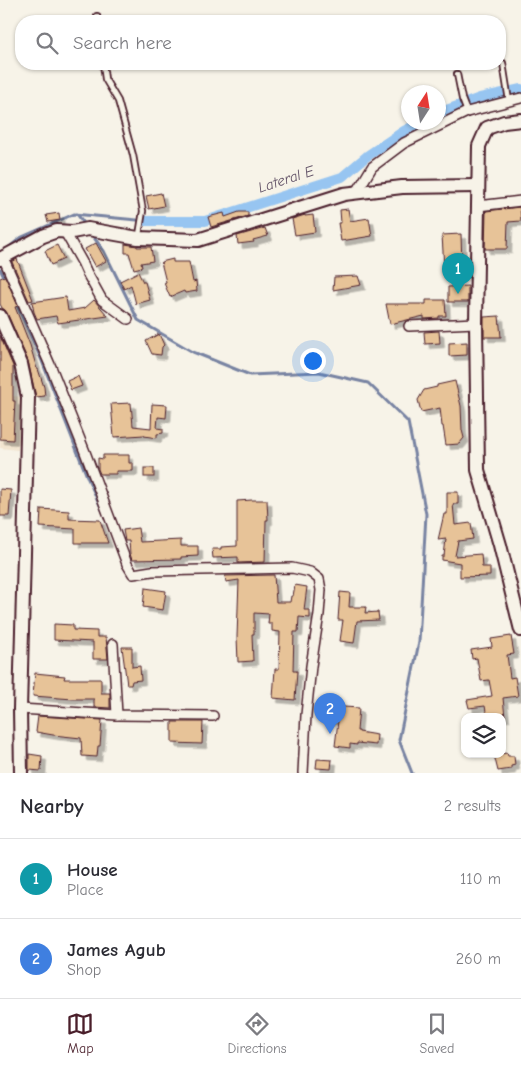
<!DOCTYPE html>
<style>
:root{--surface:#fff;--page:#f2f2f3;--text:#2b2b33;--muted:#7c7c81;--line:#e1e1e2;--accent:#4a1f2b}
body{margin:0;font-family:"Comic Neue",sans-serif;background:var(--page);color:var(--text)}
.controls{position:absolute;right:15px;bottom:15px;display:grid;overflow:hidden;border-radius:10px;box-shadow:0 1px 4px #0004}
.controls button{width:45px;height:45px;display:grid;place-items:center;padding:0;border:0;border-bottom:1px solid var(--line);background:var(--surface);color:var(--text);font:25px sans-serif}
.compass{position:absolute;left:401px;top:85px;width:45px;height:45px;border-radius:50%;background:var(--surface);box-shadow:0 1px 4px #0004;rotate:12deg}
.you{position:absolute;left:312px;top:360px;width:18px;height:18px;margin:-12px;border:4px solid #fff;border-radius:50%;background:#1a73e8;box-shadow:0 0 0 8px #1a73e833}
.badge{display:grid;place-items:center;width:32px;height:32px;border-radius:50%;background:var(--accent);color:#fff;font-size:16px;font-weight:700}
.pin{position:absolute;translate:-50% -41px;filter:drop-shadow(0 1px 2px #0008)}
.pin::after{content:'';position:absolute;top:26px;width:18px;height:15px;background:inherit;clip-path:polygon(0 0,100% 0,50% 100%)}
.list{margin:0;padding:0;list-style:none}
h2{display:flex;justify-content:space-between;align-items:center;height:65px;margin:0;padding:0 20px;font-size:21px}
h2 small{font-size:16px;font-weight:400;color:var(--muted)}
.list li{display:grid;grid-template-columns:32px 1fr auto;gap:15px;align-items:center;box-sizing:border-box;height:80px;padding:0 20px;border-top:1px solid var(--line)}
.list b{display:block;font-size:19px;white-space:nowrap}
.list p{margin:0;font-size:16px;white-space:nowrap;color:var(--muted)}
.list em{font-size:16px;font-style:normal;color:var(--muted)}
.icon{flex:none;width:28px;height:28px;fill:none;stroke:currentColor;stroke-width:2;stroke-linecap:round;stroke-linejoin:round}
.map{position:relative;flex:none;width:521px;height:773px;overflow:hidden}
.search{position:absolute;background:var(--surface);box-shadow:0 1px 4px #0004;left:15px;right:15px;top:15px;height:55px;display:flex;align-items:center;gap:12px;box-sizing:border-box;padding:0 18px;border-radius:20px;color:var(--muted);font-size:19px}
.sheet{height:225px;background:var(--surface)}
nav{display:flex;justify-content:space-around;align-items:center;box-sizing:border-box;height:70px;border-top:1px solid var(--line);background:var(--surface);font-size:14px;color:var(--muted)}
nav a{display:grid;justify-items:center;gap:2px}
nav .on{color:var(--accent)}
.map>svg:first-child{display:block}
</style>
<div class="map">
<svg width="521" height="773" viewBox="0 0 521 773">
<defs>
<filter id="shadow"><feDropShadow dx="4.5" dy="4.5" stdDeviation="0" flood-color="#0004"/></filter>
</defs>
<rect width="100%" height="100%" fill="#f7f3e8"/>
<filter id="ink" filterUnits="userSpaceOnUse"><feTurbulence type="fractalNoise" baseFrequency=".02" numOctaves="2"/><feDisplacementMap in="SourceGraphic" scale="10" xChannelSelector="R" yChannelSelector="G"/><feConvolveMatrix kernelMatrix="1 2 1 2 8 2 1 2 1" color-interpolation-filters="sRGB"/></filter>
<g filter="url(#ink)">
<path fill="#f2e5d0" d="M0 395 24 397 18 450 0 448Z"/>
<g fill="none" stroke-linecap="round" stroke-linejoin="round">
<g stroke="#7883a2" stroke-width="3">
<path d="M77 214 86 226"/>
<path d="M92 235 104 251 138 320 193 352 250 375 319 372 368 383 408 422 426 514 419 642 399 740 412 773"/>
<path d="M8 248 22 237 74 214 137 220"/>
<path d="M0 269 5 279"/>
<path d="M16 303 42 361 88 479 103 512"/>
</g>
<g stroke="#97c5f1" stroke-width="10">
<path d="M438 113 480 98 521 89"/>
<path d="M146 221H205L342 177 367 156 404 131 421 122"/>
</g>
</g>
<g fill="#e7c398" stroke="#4a1f2b" filter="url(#shadow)">
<path d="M161 193 164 206 149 209 146 196Z"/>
<path d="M520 207 521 221 508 222 507 249H485L486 211Z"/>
<path d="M348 209 350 221 369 218 372 236 341 241 338 223H341L340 210Z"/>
<path d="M239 212H248V216L211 227 208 217 224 213 225 217Z"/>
<path d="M59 213 60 220 48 222 46 215Z"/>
<path d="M305 215V216L313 215 315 232 295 235 292 219Z"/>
<path d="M265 228 268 236 253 240 254 242 238 244 237 236Z"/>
<path d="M461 234 462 267 444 268 442 235Z"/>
<path d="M96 243 106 261 95 267 85 249Z"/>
<path d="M125 244 137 246V247H151L153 261 141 263 142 267 134 269 129 253H125Z"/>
<path d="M57 245 64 259 51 265 45 251Z"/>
<path d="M17 259 33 300 29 301 12 262Z"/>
<path d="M173 259V262H189L193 282 196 281 197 291 185 293 184 291 170 297 164 283 166 282 161 262Z"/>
<path d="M138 272 143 282H145L150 300 136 304 131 285 124 289 120 281Z"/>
<path d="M5 276 18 306 15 307 30 345 37 369H38L44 387 45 396 36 397 28 361 7 313 5 310 2 308 0 304V278Z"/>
<path d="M358 276 361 285 333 290 334 277Z"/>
<path d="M468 286V302H448V287Z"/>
<path d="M66 297 68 311 85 308 94 300 108 316 58 323 56 316 37 319 34 312 32 302Z"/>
<path d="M426 300H445L446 316H439V318L424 319V316L390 324 386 304H426Z"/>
<path d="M499 316 501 337H484V317Z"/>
<path d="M439 331 440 343 425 344 424 332Z"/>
<path d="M159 334 164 345 162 347 161 355 152 354 146 341Z"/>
<path d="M0 336 13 366V401H15L13 440 0 439Z"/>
<path d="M467 342V355L449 356V343Z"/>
<path d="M78 376 82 386 71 390 67 381Z"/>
<path d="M455 381 461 406 462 430 464 438 459 444 446 445 443 426H442L440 408 421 412 418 400 424 390 437 387V385Z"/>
<path d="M131 403 133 426 151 428 152 404 167 405 166 418 158 417 157 428 163 429V433L157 434V438L144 436V435L114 437 111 404Z"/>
<path d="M103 455H129V463H133V471H116V474H100L98 469V458L103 459Z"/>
<rect x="144" y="468" width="10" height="9"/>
<path d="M0 489 11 490 9 516H0Z"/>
<path d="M447 492H458V504H453L455 525 471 523 473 539 458 541 455 556 481 554 482 567H490V576L460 577V563L442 560V556H444L446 539 438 540 444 514H447Z"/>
<path d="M252 500H267L268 520H266L265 562 238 563V557L213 558 212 549H221V547L237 546V501Z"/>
<path d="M41 509 69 511V519L100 520 108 543H75V529L40 527Z"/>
<path d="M138 528 140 542 181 540V546H198V556L181 557V559L132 560 130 554 129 541H125L123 530Z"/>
<path d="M274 575 276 602H290L291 596H293L295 585 307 587 304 610H310V618L299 617 298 632H294L293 671H297L295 700 273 698 275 669H279L280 632 272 631V624H268L269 614 254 613V634H252L253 661 238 662 237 637 239 580 226 582 225 576Z"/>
<path d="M145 588 166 591 163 610 143 607Z"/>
<path d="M340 592 350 593 349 607H366L365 613 378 612 379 620 357 621 354 643 340 641 343 620H338Z"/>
<path d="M54 624 73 625V630L97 631V637H106L108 659H93V642L54 640Z"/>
<path d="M511 636 514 654 507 655 510 678 515 677 518 696 503 698 505 717H487L485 706 469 708 467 700 492 696 489 680 481 681 477 658 472 659 471 650 492 647 491 639Z"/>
<path d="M122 647H132V667L140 666 141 680 132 681 131 685H127Z"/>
<path d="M35 673 65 676 64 679H101V693H110V708L94 707V699H73L33 696Z"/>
<path d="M329 706 359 708 357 731H359V732L377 735 376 745 357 743V745L350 744V748L335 746 338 721 328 720Z"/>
<path d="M38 716 102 720 100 746H98L97 757 82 756 81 738 53 735 36 732Z"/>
<path d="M172 722H203L202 744 172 743Z"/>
<path d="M507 753 508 756H514L515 765 511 766V769L498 771 494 755Z"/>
<path d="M29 754 42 756 41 771 29 770Z"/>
<path d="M317 759 332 760 331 769 316 768Z"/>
</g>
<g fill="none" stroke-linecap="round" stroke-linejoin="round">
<g stroke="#4a1f2b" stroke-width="8">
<g id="lane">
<path d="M97 16 98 21"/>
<path d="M503 63 509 101"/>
<path d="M103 64 105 79 118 101 133 155 143 211 139 235"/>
<path d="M457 74 462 99 467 112"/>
</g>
</g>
<g stroke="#4a1f2b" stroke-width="12">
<g id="street">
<path d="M357 192 372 167 404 143 467 112 521 98"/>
<path d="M478 206 521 201"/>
<path d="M65 232 82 262 87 273 102 300 128 319"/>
<path d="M3 257 51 367 85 452 127 564 133 574 152 571 292 568 310 572 319 579 321 590 319 614 311 666 306 715 303 773"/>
<path d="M409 326 476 323"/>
<path d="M113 644 117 715"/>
<path d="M20 709 117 715 213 716"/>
</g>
</g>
<g stroke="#4a1f2b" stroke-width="16">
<g id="secondary">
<path d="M521 120 504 122 487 128 479 146 476 323 478 470 500 545 521 630"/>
<path d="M0 259 43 236 57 231 72 232 88 229 138 238 198 240 344 194 402 187 478 186"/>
<path d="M0 316 21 364 28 397 20 709 21 773"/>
</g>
</g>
<use href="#lane" stroke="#f7f3e8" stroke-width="4.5"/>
<use href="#street" stroke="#f7f3e8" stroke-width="9"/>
<use href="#secondary" stroke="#f7f3e8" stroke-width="12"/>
</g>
</g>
<g text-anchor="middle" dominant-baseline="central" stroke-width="5" stroke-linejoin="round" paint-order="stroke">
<g font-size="15" font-style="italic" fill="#615166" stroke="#f7f3e8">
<text transform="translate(286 179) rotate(-18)">Lateral E</text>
</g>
</g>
</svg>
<div class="controls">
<button><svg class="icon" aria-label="layers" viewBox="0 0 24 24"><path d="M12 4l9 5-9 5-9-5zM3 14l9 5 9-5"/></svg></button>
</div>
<svg class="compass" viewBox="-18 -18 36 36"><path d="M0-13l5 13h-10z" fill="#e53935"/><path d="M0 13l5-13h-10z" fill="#7c7c81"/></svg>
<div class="you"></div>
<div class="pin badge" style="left:458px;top:294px;background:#0f9aa8">1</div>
<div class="pin badge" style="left:330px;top:734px;background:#3f7fe0">2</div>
<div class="search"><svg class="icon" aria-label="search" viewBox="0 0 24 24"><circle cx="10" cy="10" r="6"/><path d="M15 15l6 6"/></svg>Search here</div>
</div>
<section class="sheet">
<h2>Nearby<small>2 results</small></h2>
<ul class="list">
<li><span class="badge" style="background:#0f9aa8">1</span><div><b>House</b><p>Place</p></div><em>110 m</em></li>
<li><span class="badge" style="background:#3f7fe0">2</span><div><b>James Agub</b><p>Shop</p></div><em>260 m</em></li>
</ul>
</section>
<nav>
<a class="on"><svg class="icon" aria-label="map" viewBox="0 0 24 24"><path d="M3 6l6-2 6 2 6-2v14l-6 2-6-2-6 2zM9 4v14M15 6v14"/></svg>Map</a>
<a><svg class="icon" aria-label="directions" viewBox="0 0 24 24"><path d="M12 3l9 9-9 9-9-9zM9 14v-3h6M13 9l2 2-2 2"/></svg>Directions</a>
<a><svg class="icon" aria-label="saved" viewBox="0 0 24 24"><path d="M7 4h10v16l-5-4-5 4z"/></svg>Saved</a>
</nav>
